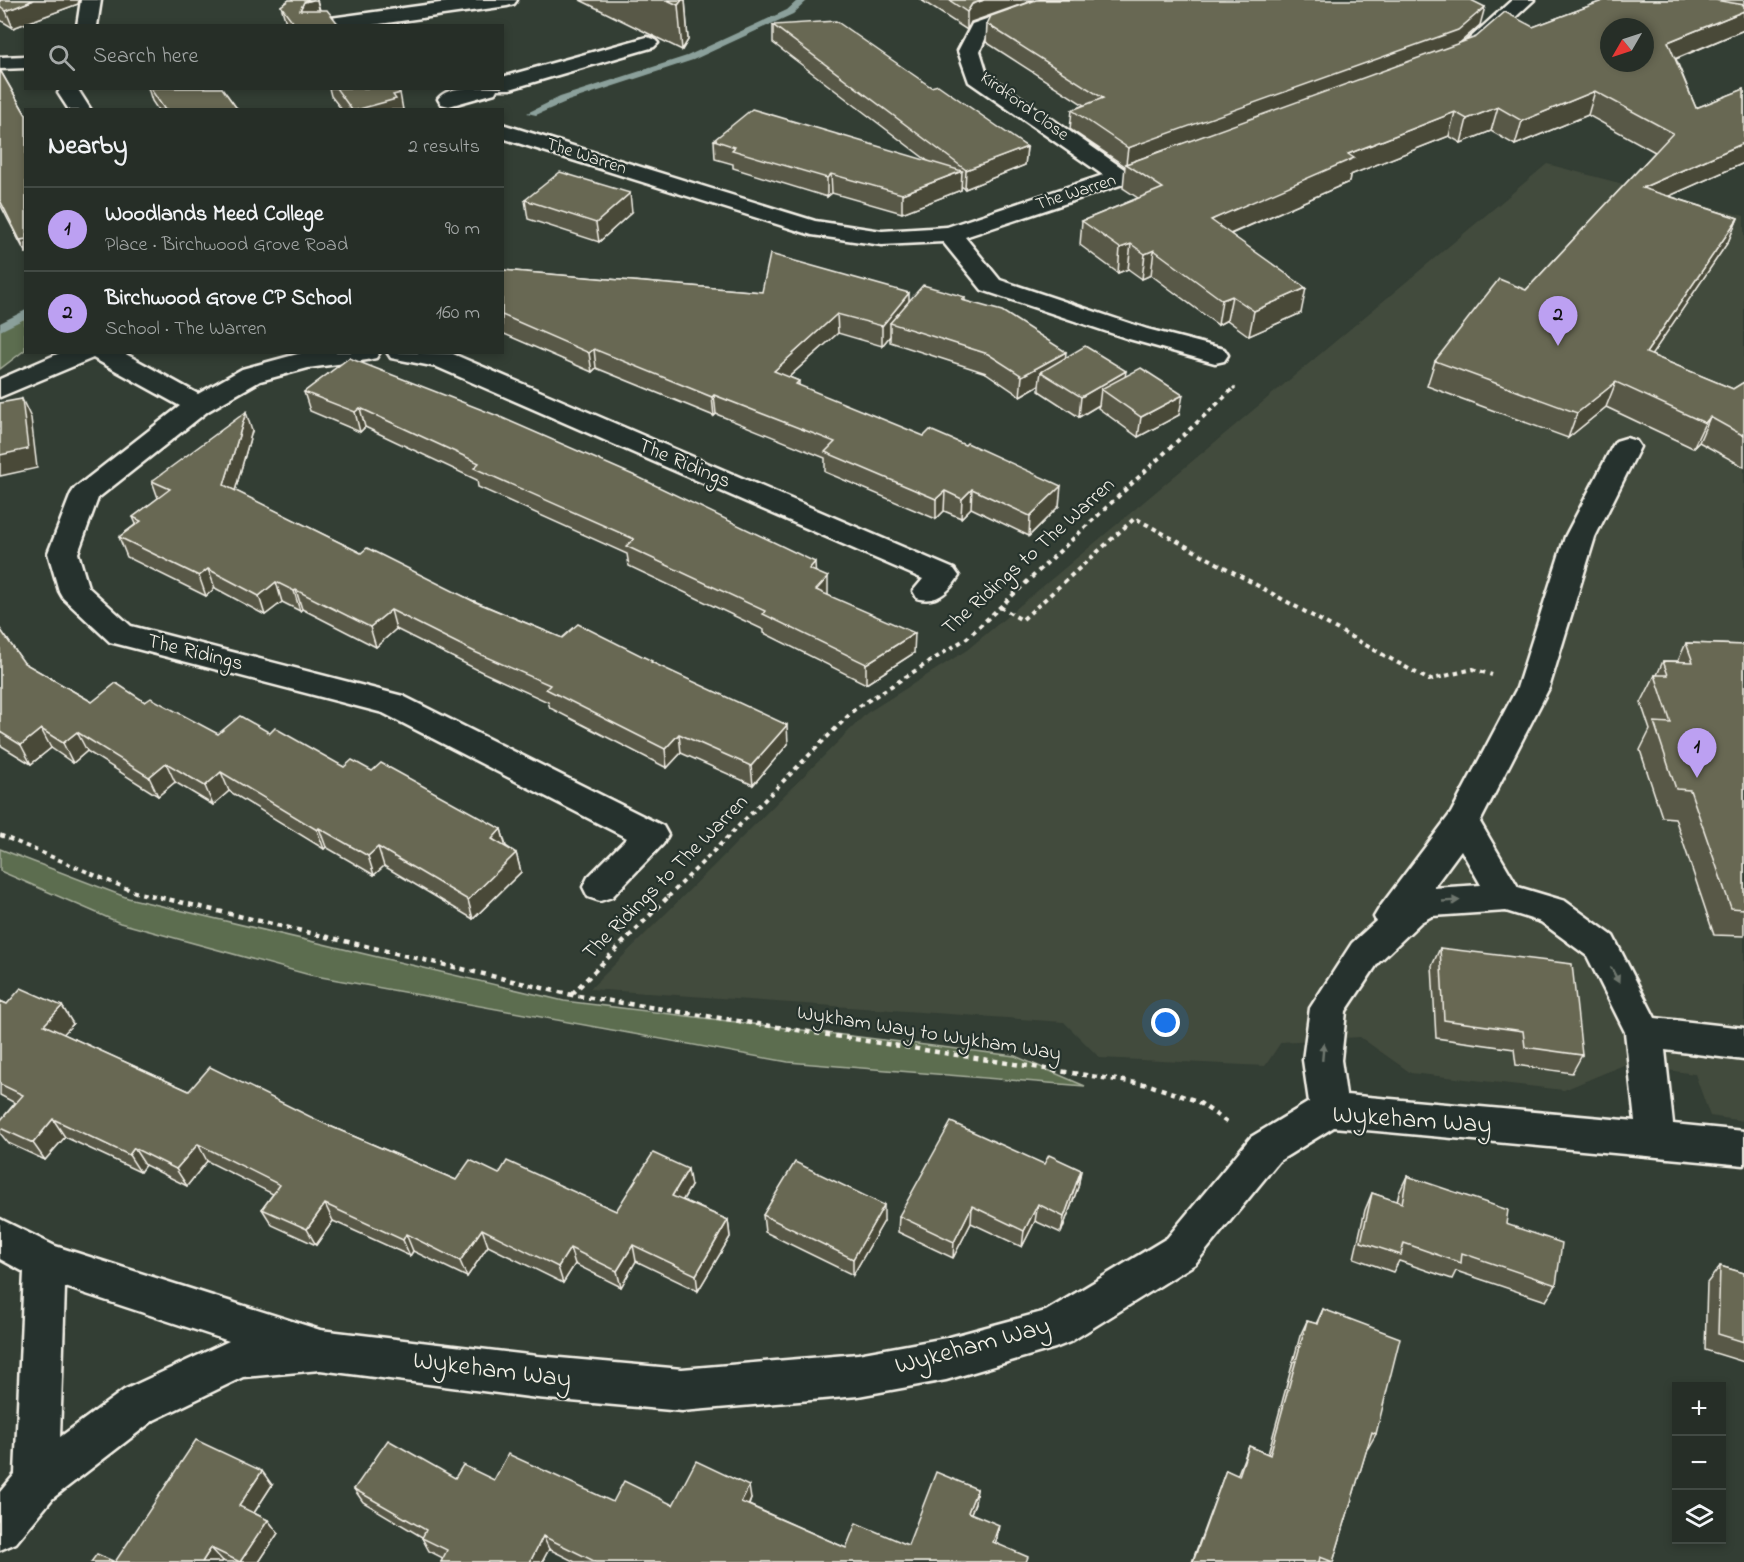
<!DOCTYPE html>
<meta charset="utf-8">
<style>
:root{--surface:#262e27;--page:#323a33;--text:#f1f3f6;--muted:#a4a8a7;--line:#424a44;--accent:#bca0f2}
body{margin:0;font-family:"Indie Flower",sans-serif;background:var(--page);color:var(--text)}
.controls{position:absolute;right:18px;bottom:18px;display:grid;overflow:hidden;border-radius:0px;box-shadow:0 3px 9px #0003}
.controls button{width:54px;height:54px;display:grid;place-items:center;padding:0;border:0;border-bottom:2px solid var(--line);background:var(--surface);color:var(--text);font:30px sans-serif}
.compass{position:absolute;left:1600px;top:18px;width:54px;height:54px;border-radius:50%;background:var(--surface);box-shadow:0 3px 9px #0003;rotate:231deg}
.you{position:absolute;left:1166px;top:1023px;width:21px;height:21px;margin:-15px;border:4px solid #fff;border-radius:50%;background:#1a73e8;box-shadow:0 0 0 9px #1a73e833}
.badge{display:grid;place-items:center;width:39px;height:39px;border-radius:50%;background:var(--accent);color:#111;font-size:20px;font-weight:700}
.pin{position:absolute;translate:-50% -50px;filter:drop-shadow(0 2px 3px #0008)}
.pin::after{content:'';position:absolute;top:32px;width:21px;height:18px;background:inherit;clip-path:polygon(0 0,100% 0,50% 100%)}
.list{margin:0;padding:0;list-style:none}
h2{display:flex;justify-content:space-between;align-items:center;height:78px;margin:0;padding:0 24px;font-size:26px}
h2 small{font-size:20px;font-weight:400;color:var(--muted)}
.list li{display:grid;grid-template-columns:39px 1fr auto;gap:18px;align-items:center;box-sizing:border-box;height:84px;padding:0 24px;border-top:2px solid var(--line)}
.list b{display:block;font-size:22px;white-space:nowrap}
.list p{margin:0;font-size:20px;white-space:nowrap;color:var(--muted)}
.list em{font-size:20px;font-style:normal;color:var(--muted)}
.icon{flex:none;width:33px;height:33px;fill:none;stroke:currentColor;stroke-width:2;stroke-linecap:round;stroke-linejoin:round}
.map{position:relative;flex:none;width:1744px;height:1562px;overflow:hidden}
.search{position:absolute;background:var(--surface);box-shadow:0 3px 9px #0003;left:24px;top:24px;width:480px;height:66px;display:flex;align-items:center;gap:15px;box-sizing:border-box;padding:0 21px;border-radius:0px;color:var(--muted);font-size:22px}
.panel{position:absolute;background:var(--surface);box-shadow:0 3px 9px #0003;left:24px;top:108px;width:480px;height:246px;border-radius:0px}
.map>svg:first-child{display:block}
</style>
<div class="map">
<svg width="1744" height="1562" viewBox="0 0 1744 1562">
<rect width="100%" height="100%" fill="#333e34"/>
<filter id="ink" filterUnits="userSpaceOnUse"><feTurbulence type="fractalNoise" baseFrequency=".0167" numOctaves="2"/><feDisplacementMap in="SourceGraphic" scale="12" xChannelSelector="R" yChannelSelector="G"/><feConvolveMatrix kernelMatrix="1 2 1 2 8 2 1 2 1" color-interpolation-filters="sRGB"/></filter>
<g filter="url(#ink)">
<path fill="#434b3d" d="M1547 164 1744 216V1121L1710 1116 1695 1074 1626 1064 1564 1090 1411 1073 1360 1037 1281 1042 1265 1066 1100 1058 1064 1022 590 989 867 713 967 650Z"/>
<g fill="#5b6d50" stroke="#a8af9c" stroke-width="1.5">
<path d="M25 318V350L0 369V328Z"/>
<path d="M0 849 128 898 564 1001 1015 1056 1085 1086 788 1062 310 975 120 923 0 871Z"/>
</g>
<g fill="none" stroke-linecap="round" stroke-linejoin="round">
<g fill="#8ba09b" fill-rule="evenodd">
<path d="M798 0H808L793 14 693 60 568 101 536 115 527 113 560 97 687 56 787 10Z"/>
<path d="M26 310V318L0 331V323Z"/>
</g>
<g stroke="#f4f1e8" stroke-width="5">
<g id="minor">
<path d="M81 0H101L97 26H77Z"/>
<path d="M462 0H517L514 4 507 6 365 26H306L309 22 316 20Z"/>
<path d="M1041 0H1071L1068 4 988 32 980 51 987 74 1124 169 1166 155 1174 157 1177 162 1174 167 965 237 1000 280 1147 329 1224 349 1228 355 1224 361 1215 363 1129 339 982 290 943 242 882 245 812 235 502 138V124L815 221 882 231 947 227 1103 175 969 82 958 51 972 24Z"/>
<path d="M1512 0H1534L1483 47 1476 49 1469 47 1465 43 1469 39Z"/>
<path d="M647 37 654 39 658 43 654 47 510 89H497L495 93 449 106 441 104 438 99C448 84 486 88 502 88V77Z"/>
<path d="M26 56V68L0 69V57Z"/>
<path d="M61 88H77L91 110H69L58 93Z"/>
<path d="M62 352H122L198 394 242 369 305 352H380L376 358 367 360 308 368 260 381 208 411 98 498 78 553 88 587 131 626 403 696 663 826 668 835 663 844 612 897 600 901 588 897 583 887 588 877 627 838 383 713 110 642 63 598 59 591 48 553 71 494 75 488 180 406 93 358 0 397V379Z"/>
<path d="M387 352 453 354 954 569 959 576C949 592 936 604 917 598L913 591 923 579 437 367 391 358Z"/>
<path d="M1626 438 1636 441 1640 447 1595 537 1549 688 1480 822 1518 887 1565 901 1613 936 1655 1018 1744 1028V1060L1665 1050 1673 1124 1744 1131V1165L1334 1127 1279 1161 1195 1264 1070 1342 1055 1348 946 1380 858 1396 682 1411 537 1398 320 1370 243 1377 154 1420 53 1498 16 1543 0 1550V1492L15 1474 24 1272 0 1259V1219L55 1246 320 1330 537 1356 682 1369 858 1354 946 1338 1046 1311 1167 1238 1251 1137 1309 1102 1303 1060 1310 1008 1352 943 1376 921 1374 917 1380 907 1451 813 1517 688 1565 537 1612 447 1616 441ZM1461 850 1481 885 1433 888ZM1506 911 1541 922 1587 956 1625 1032 1635 1121 1346 1095 1341 1060 1346 1011 1378 963 1421 922 1432 916ZM65 1287 229 1341 124 1390 60 1437Z"/>
</g>
</g>
<path stroke="#f4f1e8" stroke-width="3" stroke-dasharray="3 3" stroke-linecap="butt" d="M1233 389 1237 385"/>
<g stroke="#f4f1e8" stroke-width="4" stroke-dasharray="4.5 4.5" stroke-linecap="butt">
<path d="M1000 607 1022 620 1135 518 1429 680 1473 669 1492 675"/>
<path d="M0 835 135 892 156 897"/>
<path d="M668 897 855 709 967 638 1235 387"/>
</g>
<g stroke="#f4f1e8" stroke-width="4.5" stroke-dasharray="5 5" stroke-linecap="butt">
<path d="M150 895 572 995 1149 1085 1197 1101 1228 1123"/>
<path d="M572 994 670 895"/>
</g>
<use href="#minor" fill="#26332d" fill-rule="evenodd"/>
</g>
<g fill="#595947" stroke="#f4f1e8" stroke-width="1.5">
<path d="M0 0H79L78 4 13 28 0 20Z"/>
<path d="M289 0H317L320 10 340 26H287L281 6Z"/>
<path d="M580 0H685L688 40 682 50Z"/>
<path d="M921 0H1034L971 22 967 30Z"/>
<path d="M1605 0H1744V30L1676 59 1696 108 1744 89V163L1669 196 1738 218 1728 242 1651 355 1733 389 1744 382V467L1699 442 1693 448 1606 407 1568 438 1427 386 1435 361 1526 290 1655 152 1588 115 1515 145 1491 131 1461 143 1449 136 1350 175 1349 182 1231 234 1301 313 1249 336 1227 320 1218 325 1151 275 1142 279 1128 269 1118 273 1080 245 1082 221 1138 198 1123 188 1125 166 1070 129 1072 110 1084 105 986 42 987 24 1480 25 1460 42 1533 27Z"/>
<path d="M773 25 931 87 1027 147 1025 165 965 189 961 186V190L902 213 832 193 827 197 733 168V164L715 159 714 140 929 162 773 43Z"/>
<path d="M0 70 26 115V254L0 204Z"/>
<path d="M148 88H222L238 110H158L152 101Z"/>
<path d="M329 88H396L403 110H342L331 96Z"/>
<path d="M525 200 632 212 599 242 528 219Z"/>
<path d="M502 270 762 292 909 301 965 297V301L1065 358 1125 376 1179 415 1138 437 1098 408 1099 405 1079 417 1039 391V385L1020 396 986 373 890 342V336L882 346 838 333 789 377 799 381V386L1059 506 1029 536 971 508 961 518 944 511 936 519 825 472V458L716 414 714 416 596 368 592 372 502 333Z"/>
<path d="M349 358 816 572 828 595 914 653 866 684 764 633V630L629 566 627 554 478 487 477 480 365 427 360 432 310 411 304 392Z"/>
<path d="M252 431 235 491 361 553 562 638 653 663 788 744 753 785 681 753 667 768 550 708 548 702 482 672 396 629 376 647 302 609 300 611 282 602 265 615 215 588 206 596 127 557 119 537 136 524 133 517 158 498 152 481Z"/>
<path d="M0 629 24 663 92 702H145L218 734 270 733 344 767 372 771 501 829 506 846 516 853 521 872 473 919 384 866 374 875 326 847 324 849 229 791 213 805 175 782 158 796 87 751 73 763 51 748 31 764 0 745Z"/>
<path d="M1686 643 1744 645V936L1714 935 1675 818 1662 817 1640 750 1650 730 1641 703 1655 675H1657L1663 661H1678Z"/>
<path d="M1440 948 1582 1055 1572 1073 1516 1065 1514 1049 1436 1038 1432 966Z"/>
<path d="M0 1001 7 1004 62 1006 73 1024 63 1034 189 1091 325 1124 456 1180 499 1174 616 1211 691 1186 683 1200 728 1220 730 1237 698 1291 636 1261 621 1287 575 1264 563 1283 488 1246 467 1277 413 1251 410 1256 333 1221 316 1245 272 1225 262 1209 273 1194 207 1161 187 1186 145 1165 140 1172 65 1137 45 1160 8 1143 0 1133V1121L15 1103 0 1095Z"/>
<path d="M1081 1170 1078 1187 1061 1233 1035 1221 1022 1247 971 1223 953 1258 898 1232 899 1216Z"/>
<path d="M1407 1176 1506 1224 1556 1285 1546 1301 1456 1271 1452 1279 1399 1261 1393 1272 1354 1258 1365 1210 1372 1193 1397 1202 1399 1193Z"/>
<path d="M763 1215 884 1221 853 1275 765 1232Z"/>
<path d="M1720 1266 1744 1273V1362L1705 1350 1707 1283Z"/>
<path d="M1323 1309 1376 1434 1368 1448H1367L1333 1562H1192L1226 1470 1237 1476 1249 1446 1268 1454 1300 1336 1307 1321 1316 1324Z"/>
<path d="M455 1478 494 1480 613 1502 673 1505 751 1499 749 1505 846 1548 908 1545 977 1489 975 1503 971 1513 997 1538 995 1543 1026 1562H575L549 1549 542 1562H441L443 1558 429 1551 422 1538V1537L363 1502 354 1489Z"/>
<path d="M272 1485 254 1513 268 1520 278 1533 259 1562H225L223 1561 222 1562H91H115Z"/>
</g>
<g fill="#484939" stroke="#f4f1e8" stroke-width="1.5">
<path d="M34 0H79L78 4 13 28 6 11Z"/>
<path d="M313 0H317L321 17 300 10 304 2Z"/>
<path d="M682 0H685L688 40 682 50 678 5Z"/>
<path d="M984 0H1034L971 22 967 30V12L972 4Z"/>
<path d="M1485 7 1480 25 1454 48 1126 164 1128 148Z"/>
<path d="M1744 11V30L1660 65 1668 42Z"/>
<path d="M1595 91 1588 115 1515 145 1522 121Z"/>
<path d="M400 93 403 110H356L393 95Z"/>
<path d="M1498 107 1491 131 1461 143 1467 119Z"/>
<path d="M1455 112 1449 136 1350 175 1349 182 1207 244 1211 220 1348 154Z"/>
<path d="M1744 143V163L1633 212 1642 188Z"/>
<path d="M1027 147 1025 165 965 189 966 170Z"/>
<path d="M962 171 961 190 902 213V194Z"/>
<path d="M831 174 832 193 827 197V178Z"/>
<path d="M630 193 632 212 599 242 596 223Z"/>
<path d="M1738 218 1728 242 1636 378 1646 353Z"/>
<path d="M26 239V253L20 240Z"/>
<path d="M1131 244 1128 269 1118 273 1120 248Z"/>
<path d="M1154 250 1151 275 1142 279 1145 254Z"/>
<path d="M1306 288 1301 313 1249 336 1254 311Z"/>
<path d="M909 293V313L890 323V336L882 346V326Z"/>
<path d="M1232 296 1227 320 1218 325 1222 300Z"/>
<path d="M837 314 838 333 774 390V371Z"/>
<path d="M594 349 596 368 592 372 589 353Z"/>
<path d="M1066 352 1064 372H1041L1039 385 1020 396 1022 376Z"/>
<path d="M1126 371 1123 391 1101 389 1099 405 1079 417 1081 397Z"/>
<path d="M1616 382 1606 407 1568 438 1577 413Z"/>
<path d="M714 395 716 414 714 416 712 397Z"/>
<path d="M1183 395 1179 415 1138 437 1141 417Z"/>
<path d="M22 399 31 418 37 468 0 476V455Z"/>
<path d="M360 408 365 427 360 432 355 412Z"/>
<path d="M246 412 252 431 231 505 224 485Z"/>
<path d="M1710 417 1699 442 1693 448 1705 423Z"/>
<path d="M1061 486 1059 506 1029 536 1030 516Z"/>
<path d="M972 489 971 508 961 518 962 499Z"/>
<path d="M945 491 944 511 936 519V499Z"/>
<path d="M815 562 816 582 809 569Z"/>
<path d="M208 569 215 588 206 596 199 576Z"/>
<path d="M828 577V597L816 590Z"/>
<path d="M276 582 282 602 265 615 259 596Z"/>
<path d="M296 590 302 609 300 611 294 591Z"/>
<path d="M391 610 396 629 376 647 370 627Z"/>
<path d="M915 633 914 653 866 684V664Z"/>
<path d="M787 725 788 744 753 785 751 766Z"/>
<path d="M41 729 51 748 31 764 21 745Z"/>
<path d="M77 732 87 751 73 763 63 743Z"/>
<path d="M679 734 681 753 667 768 665 749Z"/>
<path d="M166 763 175 782 158 796 149 777Z"/>
<path d="M221 772 229 791 213 805 205 786Z"/>
<path d="M319 828 326 847 324 849 317 830Z"/>
<path d="M501 829 506 848 492 839Z"/>
<path d="M378 847 384 866 374 875 368 856Z"/>
<path d="M516 853 521 872 473 919 468 900Z"/>
<path d="M62 1006 73 1024 55 1043 44 1025Z"/>
<path d="M53 1119 65 1137 45 1160 33 1143Z"/>
<path d="M198 1144 207 1161 187 1186 176 1169Z"/>
<path d="M134 1148 145 1165 140 1172 129 1155Z"/>
<path d="M688 1169 691 1186 675 1213 672 1196Z"/>
<path d="M1081 1170 1078 1187 1061 1233 1064 1217Z"/>
<path d="M325 1204 333 1221 316 1245 307 1229Z"/>
<path d="M1038 1204 1035 1221 1022 1247 1024 1231Z"/>
<path d="M884 1205V1221L853 1275V1259Z"/>
<path d="M972 1206 971 1223 953 1258 954 1242Z"/>
<path d="M728 1220 730 1237 698 1291 696 1275Z"/>
<path d="M482 1229 488 1246 467 1277 460 1261Z"/>
<path d="M406 1234 413 1251 410 1256 403 1240Z"/>
<path d="M633 1245 636 1261 621 1287 617 1271Z"/>
<path d="M570 1248 575 1264 563 1283 558 1267Z"/>
<path d="M262 1471 272 1485 250 1519 239 1506Z"/>
<path d="M749 1486 751 1499 744 1515 741 1502Z"/>
<path d="M977 1489 975 1503 966 1525 968 1512Z"/>
<path d="M268 1520 278 1533 259 1562H240Z"/>
<path d="M999 1525 997 1538 991 1555 993 1542Z"/>
<path d="M543 1536 549 1549 542 1562H530Z"/>
<path d="M211 1548 223 1561 222 1562H202Z"/>
</g>
<g fill="#676852" stroke="#f4f1e8" stroke-width="1.5" fill-rule="evenodd">
<path d="M0 0H34L6 11 0 6Z"/>
<path d="M289 0H313L304 2 300 10H327L340 26H296L281 6Z"/>
<path d="M667 0H682L678 5Z"/>
<path d="M949 0H984L972 4 967 12Z"/>
<path d="M1036 0H1471L1485 7 1458 30 1128 148 1072 110 1103 98 987 24 991 16Z"/>
<path d="M1605 0H1715L1744 5V11L1668 42 1696 108 1744 89V143L1642 188 1738 218 1646 353 1733 389 1744 382V436L1710 417 1705 423 1616 382 1577 413 1435 361 1499 279 1526 290 1673 133 1595 91 1522 121 1498 107 1467 119 1455 112 1348 154 1354 158 1211 220 1306 288 1254 311 1232 296 1222 300 1154 250 1145 254 1131 244 1120 248 1082 221 1163 188 1126 164 1476 37 1505 12 1533 27ZM1609 27H1645V63H1609Z"/>
<path d="M836 21 931 87 938 85 1027 147 966 170 773 25Z"/>
<path d="M0 70 26 115V239L20 240 0 200Z"/>
<path d="M150 88H222L238 110H165Z"/>
<path d="M336 88H396L400 93 393 95 396 99 356 110H352Z"/>
<path d="M752 109 962 171 902 194 831 174 827 178 732 150 735 147 714 140Z"/>
<path d="M560 172 630 193 596 223 525 200Z"/>
<path d="M770 254 909 293 882 326 837 314 774 371 799 381 796 384 924 436 930 430 965 445 967 443 1061 486 1030 516 972 489 962 499 945 491 936 499 825 452 835 442 714 395 712 397 594 349 589 353 502 315V270L762 292Z"/>
<path d="M923 285 965 297 962 300 1002 311 1066 352 1022 376 988 354 890 323Z"/>
<path d="M1085 346 1126 371 1081 397 1041 372Z"/>
<path d="M349 358 498 416 640 478 815 562 809 569 828 577 816 590 915 633 866 664 763 614 765 611 626 546 634 539 474 468 479 463 360 408 355 412 304 392Z"/>
<path d="M1141 368 1183 395 1141 417 1101 389Z"/>
<path d="M22 399 28 449 0 455V403Z"/>
<path d="M246 412 224 485 361 553 367 548 473 601 562 638 578 624 652 661 651 662 787 725 751 766 679 734 665 749 546 689 550 685 477 653 391 610 370 627 296 590 294 591 276 582 259 596 208 569 199 576 119 537 141 521 133 517 170 489 152 481Z"/>
<path d="M0 629 24 663 92 702 116 683 145 702 151 698 218 734 240 716 270 733 275 728 344 767 352 760 372 771 381 763 501 829 492 839 516 853 468 900 378 847 368 856 319 828 317 830 221 772 205 786 166 763 149 777 77 732 63 743 41 729 21 745 0 732Z"/>
<path d="M1686 643 1744 645V909L1731 908 1690 790 1676 789 1654 722 1671 723 1655 675H1668L1663 661 1693 662Z"/>
<path d="M1440 948 1572 964 1582 1055 1525 1047 1523 1031 1444 1020Z"/>
<path d="M21 988 62 1006 44 1025 189 1091 210 1067 325 1124 456 1180 470 1160 499 1174 507 1161 616 1211 653 1153 688 1169 672 1196 728 1220 696 1275 633 1245 617 1271 570 1248 558 1267 482 1229 460 1261 406 1234 403 1240 325 1204 307 1229 262 1209 280 1185 198 1144 176 1169 134 1148 129 1155 53 1119 33 1143 0 1128V1121L23 1095 0 1084V1001L7 1004Z"/>
<path d="M951 1122 1044 1164 1049 1155 1081 1170 1064 1217 1038 1204 1024 1231 972 1206 954 1242 899 1216Z"/>
<path d="M795 1162 884 1205 853 1259 763 1215Z"/>
<path d="M1407 1176 1508 1210 1506 1224 1562 1243 1556 1285 1462 1253 1461 1263 1404 1243 1401 1255 1361 1242 1372 1193 1402 1203Z"/>
<path d="M1720 1266 1744 1273V1342L1718 1334Z"/>
<path d="M1323 1309 1400 1338 1376 1434 1372 1432 1333 1562 1320 1557 1319 1562H1193L1226 1470 1239 1476 1249 1446 1270 1455 1307 1321 1318 1324Z"/>
<path d="M196 1440 262 1471 239 1506 268 1520 240 1562 211 1548 202 1562H91L97 1554 115 1562Z"/>
<path d="M388 1440 455 1478 463 1465 494 1480 508 1454 613 1502 624 1481 673 1505 696 1461 749 1486 741 1502 846 1548 856 1523 908 1545 936 1472 977 1489 968 1512 999 1525 993 1542 1028 1557 1026 1562H596L543 1536 530 1562H441L447 1550 422 1538 426 1530 354 1489Z"/>
</g>
<defs><path id="oneway-solid" d="M-6-.8H1V-3.2L6.5 0L1 3.2V.8H-6Z" transform="scale(1.5)"/></defs>
<g fill="#6e766e">
<use href="#oneway-solid" transform="translate(1451 901) rotate(-3)"/>
<use href="#oneway-solid" transform="translate(1615 975) rotate(63)"/>
<use href="#oneway-solid" transform="translate(1323 1052) rotate(-85)"/>
</g>
</g>
<g text-anchor="middle" dominant-baseline="central" stroke-width="4.5" stroke-linejoin="round" paint-order="stroke">
<g font-size="18" fill="#f4f1e8" stroke="#26332d">
<text transform="translate(1024 107) rotate(36)">Kirdford Close</text>
<text transform="translate(586 157) rotate(18)">The Warren</text>
<text transform="translate(1076 193) rotate(-18)">The Warren</text>
</g>
<g font-size="21" fill="#f4f1e8" stroke="#26332d">
<text transform="translate(684 464) rotate(23)">The Ridings</text>
<text transform="translate(1029 557) rotate(-42)">The Ridings to The Warren</text>
<text transform="translate(195 653) rotate(14)">The Ridings</text>
<text transform="translate(666 878) rotate(-45)">The Ridings to The Warren</text>
<text transform="translate(929 1034) rotate(9)">Wykham Way to Wykham Way</text>
</g>
<g font-size="26" fill="#f4f1e8" stroke="#26332d">
<text transform="translate(1412 1121) rotate(4)">Wykeham Way</text>
<text transform="translate(973 1347) rotate(-15)">Wykeham Way</text>
<text transform="translate(492 1371) rotate(7)">Wykeham Way</text>
</g>
</g>
</svg>
<div class="controls">
<button>+</button>
<button>−</button>
<button><svg class="icon" aria-label="layers" viewBox="0 0 24 24"><path d="M12 4l9 5-9 5-9-5zM3 14l9 5 9-5"/></svg></button>
</div>
<svg class="compass" viewBox="-18 -18 36 36"><path d="M0-13l5 13h-10z" fill="#e53935"/><path d="M0 13l5-13h-10z" fill="#a4a8a7"/></svg>
<div class="you"></div>
<div class="pin badge" style="left:1697px;top:778px">1</div>
<div class="pin badge" style="left:1558px;top:346px">2</div>
<div class="search"><svg class="icon" aria-label="search" viewBox="0 0 24 24"><circle cx="10" cy="10" r="6"/><path d="M15 15l6 6"/></svg>Search here</div>
<section class="panel">
<h2>Nearby<small>2 results</small></h2>
<ul class="list">
<li><span class="badge">1</span><div><b>Woodlands Meed College</b><p>Place · Birchwood Grove Road</p></div><em>90 m</em></li>
<li><span class="badge">2</span><div><b>Birchwood Grove CP School</b><p>School · The Warren</p></div><em>160 m</em></li>
</ul>
</section>
</div>
